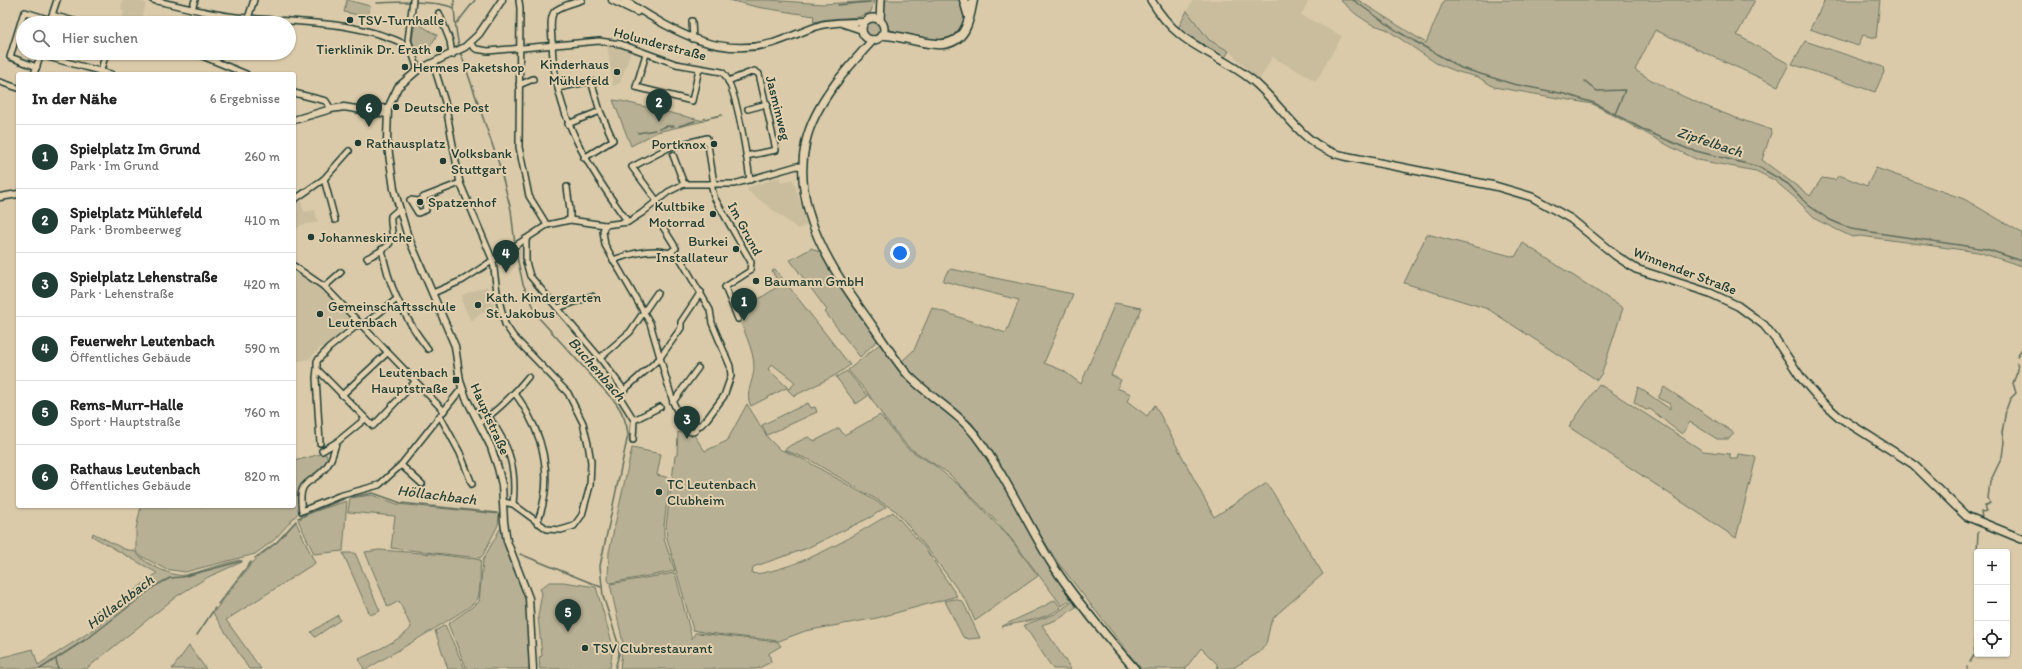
<!DOCTYPE html>
<html lang="de">
<meta charset="utf-8">
<style>
:root{--surface:#fff;--page:#f2f2f2;--text:#222;--muted:#767676;--line:#e0e0e0;--accent:#1f3d34}
body{margin:0;font-family:Itim,sans-serif;background:var(--page);color:var(--text)}
.controls{position:absolute;right:12px;bottom:12px;display:grid;overflow:hidden;border-radius:4px;box-shadow:0 1px 3px #0004}
.controls button{width:36px;height:36px;display:grid;place-items:center;padding:0;border:0;border-bottom:1px solid var(--line);background:var(--surface);color:var(--text);font:20px sans-serif}
.you{position:absolute;left:900px;top:253px;width:14px;height:14px;margin:-10px;border:3px solid #fff;border-radius:50%;background:#1a73e8;box-shadow:0 0 0 6px #1a73e833}
.badge{display:grid;place-items:center;width:26px;height:26px;border-radius:50%;background:var(--accent);color:#fff;font-size:13px;font-weight:700}
.pin{position:absolute;translate:-50% -33px;filter:drop-shadow(0 1px 2px #0008)}
.pin::after{content:'';position:absolute;top:21px;width:14px;height:12px;background:inherit;clip-path:polygon(0 0,100% 0,50% 100%)}
.list{margin:0;padding:0;list-style:none}
h2{display:flex;justify-content:space-between;align-items:center;height:52px;margin:0;padding:0 16px;font-size:17px}
h2 small{font-size:13px;font-weight:400;color:var(--muted)}
.list li{display:grid;grid-template-columns:26px 1fr auto;gap:12px;align-items:center;box-sizing:border-box;height:64px;padding:0 16px;border-top:1px solid var(--line)}
.list b{display:block;font-size:15px;white-space:nowrap}
.list p{margin:0;font-size:13px;white-space:nowrap;color:var(--muted)}
.list em{font-size:13px;font-style:normal;color:var(--muted)}
.icon{flex:none;width:22px;height:22px;fill:none;stroke:currentColor;stroke-width:2;stroke-linecap:round;stroke-linejoin:round}
.map{position:relative;flex:none;width:2022px;height:669px;overflow:hidden}
.search{position:absolute;background:var(--surface);box-shadow:0 1px 3px #0004;left:16px;top:16px;width:280px;height:44px;display:flex;align-items:center;gap:10px;box-sizing:border-box;padding:0 14px;border-radius:22px;color:var(--muted);font-size:15px}
.panel{position:absolute;background:var(--surface);box-shadow:0 1px 3px #0004;left:16px;top:72px;width:280px;height:436px;border-radius:4px}
.map>svg:first-child{display:block}
</style>
<div class="map">
<svg width="2022" height="669" viewBox="0 0 2022 669">
<rect width="100%" height="100%" fill="#dacaa9"/>
<filter id="ink" filterUnits="userSpaceOnUse"><feTurbulence type="fractalNoise" baseFrequency=".025" numOctaves="2"/><feDisplacementMap in="SourceGraphic" scale="8" xChannelSelector="R" yChannelSelector="G"/><feConvolveMatrix kernelMatrix="1 2 1 2 8 2 1 2 1" color-interpolation-filters="sRGB"/></filter>
<g filter="url(#ink)">
<g fill="#c9bd9e">
<path d="M123 0H136L146 3 141 23H120L124 12 121 8Z"/>
<path d="M1193 0H1309L1301 15 1342 36 1316 81 1272 57 1259 81 1229 51 1209 40 1187 11Z"/>
<path d="M607 44 631 51 620 83 613 86Z"/>
<path d="M779 177 781 183 793 179 807 225 798 229 748 191 747 188Z"/>
<path d="M301 201 304 212 315 210 318 222 301 225 295 230 294 205Z"/>
<path d="M294 269 323 289 355 323 325 349 322 346 309 359 294 362Z"/>
<path d="M487 286 496 314 489 319 485 311 471 321 461 300 463 299 462 295Z"/>
</g>
<g fill="#b8b094" stroke="#6c7664" fill-rule="evenodd">
<path d="M347 0 370 6 368 17 344 12Z"/>
<path d="M729 0H769L823 4 874 1 871 12 859 17 828 19 813 22 814 16 757 7Z"/>
<path d="M885 0H961L966 16 964 25 956 36 941 42 909 36 888 29 883 19Z"/>
<path d="M1340 0H1358L1426 43 1444 0H1755L1737 35 1789 64 1778 86 1655 30 1635 70C1677 97 1725 115 1772 130L1762 160 1810 196 1822 178 1835 180 1839 175 1867 186 1876 168 1964 199 2022 233V266L1978 252 1861 236 1852 237 1817 220 1794 197 1774 180 1756 171 1698 160 1671 147 1593 104 1494 87 1478 77 1458 72 1436 63 1386 29 1371 24 1357 15Z"/>
<path d="M1825 0H1880L1876 38 1863 35 1858 46 1810 29Z"/>
<path d="M1187 11 1209 40 1229 51 1221 64 1186 43 1175 34Z"/>
<circle cx="874" cy="28" r="9"/>
<path d="M415 22 437 35 430 47 416 52 412 41Z"/>
<path d="M1805 41 1883 67 1884 72 1875 92 1792 64Z"/>
<path d="M613 100 621 101 704 121 657 132 631 146Z"/>
<path d="M1427 234 1515 257 1523 243 1623 308 1602 373 1597 380 1488 309 1404 283Z"/>
<path d="M812 248 822 254 878 340 860 357 825 312 827 310 790 260Z"/>
<path d="M775 269 850 365 836 375 794 396 786 388 751 406C744 393 754 381 754 367 754 349 742 328 736 310L745 304 747 307 780 285 772 271ZM772 364 795 382V383L789 389 768 369Z"/>
<path d="M951 269 1073 294 1044 363 1064 371 1081 384 1115 303 1142 308 1111 375 1121 380 1117 388 1131 394 1127 401 1147 416 1155 405 1214 517 1267 483 1323 574 1276 615 1271 622 1266 644 1260 652 1233 668 1218 669 1217 664 1201 648 1185 669H1141L1056 560 972 423 920 381 902 361 914 350 932 308 1006 333 1019 300 943 281 947 272Z"/>
<path d="M881 343 965 428 979 445 1071 595 1072 599 1062 606 1013 541 998 523 948 473 908 447 885 419 867 392 848 370Z"/>
<path d="M847 371 868 396 856 404 836 377Z"/>
<path d="M1599 384 1703 451 1730 454V459H1737L1738 454 1753 456 1756 458 1736 538 1569 427Z"/>
<path d="M1638 387 1670 409V404L1658 398 1664 387 1734 433 1729 439H1717L1690 422 1682 434C1670 426 1661 417 1650 409L1646 410 1634 402Z"/>
<path d="M808 403 811 408 815 407 817 412 767 435 762 425Z"/>
<path d="M747 404 768 438 779 449 805 460 886 507 871 517 805 549 753 567 752 573C758 575 765 572 771 571 815 560 855 535 893 512L925 548 957 596 877 618 805 631 779 641 708 633 693 630 667 538 666 526 675 456 677 455 678 432 693 434 705 451 727 441Z"/>
<path d="M880 415 907 448 934 465 961 487 1009 537 1038 576 975 621 967 602 926 547 896 511 810 460 784 450 791 445 808 437 815 441 839 428 844 435Z"/>
<path d="M632 448 661 454 657 475 670 478 664 525V539L675 571 610 583 608 580 609 552Z"/>
<path d="M321 454H326L328 462 319 474 301 486 300 511 274 540 255 554 185 572 165 569 141 556 136 552V529L141 506H294V461Z"/>
<path d="M372 495 397 504 499 514 498 525 483 555 480 558 391 548 395 516 348 512 350 498Z"/>
<path d="M347 501 343 551 314 554 298 520 309 513Z"/>
<path d="M296 522 315 563 226 620 261 669H249L213 613 252 563 278 541Z"/>
<path d="M500 529 502 530 526 599 530 669H467L448 624 479 602 483 560Z"/>
<path d="M93 533 124 549 134 551C141 561 172 578 185 575 203 571 221 564 239 560L242 562 208 577 177 596 86 669H0V658L33 649 38 665 96 628 125 598 157 573 92 536Z"/>
<path d="M379 550 435 554 481 560C479 572 482 589 477 600 474 607 381 660 367 669H364L359 659C370 654 408 636 411 627L399 601 388 607 365 552Z"/>
<path d="M343 553H355L380 611 370 615Z"/>
<path d="M675 573 692 639 695 633H698L778 642 781 646 769 653 771 662 757 669H620L623 643 610 584Z"/>
<path d="M549 582H563L596 587 613 646 610 668 540 669 539 657 542 656 538 616 542 593 540 589Z"/>
<path d="M954 599 962 601 964 604 980 638 969 639 963 637 945 601Z"/>
<path d="M1055 600 1061 608C1042 621 1021 621 1001 627 1019 617 1037 611 1055 600Z"/>
<path d="M1073 601 1076 607 1059 619 1042 625 1071 669H1053L1024 625 1055 614Z"/>
<path d="M338 615 340 620 315 637 311 632Z"/>
<path d="M445 625 465 669H448L435 631Z"/>
<path d="M189 646 206 669H172Z"/>
</g>
<g fill="none" stroke-linecap="round" stroke-linejoin="round">
<g stroke="#5f6d5c" stroke-width="1.5">
<path d="M454 0C454 16 456 32 459 47"/>
<path d="M1353 0 1397 31 1461 68 1513 84 1565 94 1594 103 1646 131 1688 149 1759 167 1788 184 1808 205 1828 219 1851 229 1986 249 2022 261"/>
<path d="M377 3C399 2 436 0 454 8"/>
<path d="M838 5 870 2"/>
<path d="M457 23 475 0"/>
<path d="M460 51 499 164 511 210 515 245"/>
<path d="M1585 81 1597 91 1625 90 1615 114"/>
<path d="M704 119 722 115"/>
<path d="M679 126 695 121"/>
<path d="M659 129 667 126H674"/>
<path d="M638 133 655 130"/>
<path d="M515 248 523 284 539 318 616 403C623 413 627 422 628 435L600 566 603 596 618 643 619 654 615 669"/>
<path d="M2017 356 2022 349"/>
<path d="M352 497 373 493 401 503 497 513"/>
<path d="M298 518 344 499"/>
<path d="M1982 518 1981 512 1987 511 1985 506 1990 503 1988 498 1990 482 2002 457 2004 442 2002 433 2006 410 2010 399 2016 393 2013 383 2018 370 2017 363"/>
<path d="M1977 552 1978 532"/>
<path d="M520 554 601 587"/>
<path d="M255 558 277 542 296 521"/>
<path d="M218 604 251 562"/>
<path d="M197 635 215 608"/>
<path d="M56 659 58 669"/>
<path d="M1970 662 1975 654 1974 641 1977 637"/>
<path d="M1967 667V669"/>
<path d="M40 669 91 636 155 586 170 578 182 577 242 561"/>
</g>
<g stroke="#1f3d34" stroke-width="8">
<g id="minor">
<path d="M153 0C180 6 208 14 236 17 295 23 355 19 409 46"/>
<path d="M413 0 408 40 418 70"/>
<path d="M582 0C574 3 559 6 554 12 549 19 552 34 552 42 554 114 587 166 628 222"/>
<path d="M519 1 520 8 519 147 529 196 547 225"/>
<path d="M192 9 195 0"/>
<path d="M439 13 450 41 452 55"/>
<path d="M52 15 81 23"/>
<path d="M51 18 57 0"/>
<path d="M248 18 254 0"/>
<path d="M692 21 693 39"/>
<path d="M469 43 476 49 488 51 599 41 621 44 676 64 722 72C737 84 747 159 750 180"/>
<path d="M195 53 246 74"/>
<path d="M646 54 636 87 692 101 699 69"/>
<path d="M40 55 111 74"/>
<path d="M433 63 445 102 460 183 493 261 497 292 505 324 513 336 568 393 583 423 588 444 591 462 590 486 582 515 574 526 561 530 547 529 513 504 503 502"/>
<path d="M37 67 10 57 23 15 25 12 51 20"/>
<path d="M100 73 106 53"/>
<path d="M34 74 41 53"/>
<path d="M728 81 754 71 759 74 776 150 746 156"/>
<path d="M0 82 18 88"/>
<path d="M519 85 533 79V80"/>
<path d="M558 88 591 81 600 111 613 140 584 158"/>
<path d="M294 93 326 101 331 109"/>
<path d="M748 109 767 104"/>
<path d="M568 124 600 111"/>
<path d="M673 155 684 184"/>
<path d="M324 179 335 220"/>
<path d="M711 184 714 197 751 262 750 271 725 287 738 319"/>
<path d="M567 187 570 210V220"/>
<path d="M424 197 426 210 418 213 410 200 419 201 424 197 460 183"/>
<path d="M294 200 324 179 349 151"/>
<path d="M657 201 632 167 670 147 707 138 714 184"/>
<path d="M605 225 603 231 605 245 650 323 673 402 678 413 688 424"/>
<path d="M663 227 676 248 669 253"/>
<path d="M526 239V262L530 276 600 358 624 390 619 396 634 420 633 440"/>
<path d="M382 249C388 287 405 319 428 349"/>
<path d="M367 258C375 254 390 248 392 238 393 231 390 223 391 216L399 209"/>
<path d="M613 260C632 253 662 245 680 258L710 310 712 323 730 366 731 376 724 396 707 419 701 425 696 426"/>
<path d="M294 266 326 288 444 411"/>
<path d="M324 287 341 272"/>
<path d="M433 293 463 280 547 225 570 220 605 225 628 222 642 213 668 192 684 184H734L797 166 803 167"/>
<path d="M558 308 592 296"/>
<path d="M360 323 329 348 317 361V369L373 426 415 382"/>
<path d="M362 326 397 299"/>
<path d="M600 358 630 332 657 293"/>
<path d="M317 369 316 378 320 443"/>
<path d="M624 390 659 359 681 328V322L701 292"/>
<path d="M514 393C520 399 524 407 528 414 547 448 552 486 537 523"/>
<path d="M342 395 387 353"/>
<path d="M673 402 698 368"/>
<path d="M440 416 460 453 472 484"/>
<path d="M489 417C509 446 517 467 513 504"/>
<path d="M634 420 660 407"/>
<circle cx="692" cy="427" r="5"/>
<path d="M479 423C498 411 514 394 528 377"/>
<path d="M337 442C334 448 333 457 329 463 315 487 296 474 302 511L339 496 379 485 401 465 462 388"/>
<path d="M322 451 337 442 365 419"/>
<path d="M401 465 422 484"/>
</g>
</g>
<g stroke="#1f3d34" stroke-width="9">
<g id="tertiary">
<path d="M502 0 479 34 465 47 418 70 398 87 388 108 387 140 394 189 407 234 455 346 460 381 466 398 491 447 498 468 502 485 504 522 507 541 529 598 533 669"/>
<path d="M612 0 637 12"/>
<path d="M624 0C671 29 714 59 773 43 789 38 805 30 821 25 835 22 849 22 864 22"/>
<path d="M844 24 862 30"/>
<path d="M370 109 388 108"/>
<path d="M294 120 331 109 344 107 387 114"/>
<path d="M0 197 18 194"/>
</g>
</g>
<g stroke="#1f3d34" stroke-width="10">
<g id="secondary">
<path d="M1151 0C1180 49 1213 49 1252 80 1284 106 1301 147 1344 156L1495 186 1532 197 1571 219 1615 255 1636 269 1710 293 1738 306 1764 325 1776 340 1802 379 1821 401 1839 417 1913 464 1966 516 2022 539"/>
<circle cx="873" cy="29" r="11"/>
<path d="M880 20 881 0"/>
<path d="M873 40C847 68 815 103 806 141 790 211 834 272 872 325 884 342 895 360 908 375 929 397 958 412 976 436 1006 476 1026 522 1052 564 1076 601 1106 636 1135 669"/>
</g>
</g>
<g stroke="#1f3d34" stroke-width="11">
<g id="trunk">
<path d="M964 0 968 14"/>
<path d="M882 35C909 34 951 61 966 27 970 18 971 9 973 0"/>
</g>
</g>
<use href="#minor" stroke="#e2d0ae" stroke-width="5"/>
<use href="#tertiary" stroke="#e2d0ae" stroke-width="6"/>
<use href="#secondary" stroke="#e2d0ae" stroke-width="7"/>
<use href="#trunk" stroke="#e2d0ae" stroke-width="8"/>
</g>
</g>
<g fill="#1f3d34" stroke="#e2d0ae" stroke-width="1.5">
<circle cx="350" cy="20" r="4"/>
<circle cx="439" cy="49" r="4"/>
<circle cx="405" cy="67" r="4"/>
<circle cx="617" cy="72" r="4"/>
<circle cx="396" cy="107" r="4"/>
<circle cx="358" cy="143" r="4"/>
<circle cx="714" cy="144" r="4"/>
<circle cx="443" cy="161" r="4"/>
<circle cx="420" cy="202" r="4"/>
<circle cx="713" cy="214" r="4"/>
<circle cx="311" cy="237" r="4"/>
<circle cx="736" cy="249" r="4"/>
<circle cx="756" cy="281" r="4"/>
<circle cx="478" cy="305" r="4"/>
<circle cx="320" cy="314" r="4"/>
<rect x="452" y="376" width="8" height="8" rx="2"/>
<circle cx="659" cy="492" r="4"/>
<circle cx="585" cy="648" r="4"/>
</g>
<g text-anchor="middle" dominant-baseline="central" stroke-width="4" stroke-linejoin="round" paint-order="stroke">
<g font-size="14" fill="#1f3d34" stroke="#e2d0ae" text-anchor="start">
<text x="358" y="20">TSV-Turnhalle</text>
<text x="431" y="49" text-anchor="end">Tierklinik Dr. Erath</text>
<text x="609" y="64" text-anchor="end">Kinderhaus<tspan x="609" dy="16">Mühlefeld</tspan></text>
<text x="413" y="67">Hermes Paketshop</text>
<text x="404" y="107">Deutsche Post</text>
<text x="366" y="143">Rathausplatz</text>
<text x="706" y="144" text-anchor="end">Portknox</text>
<text x="451" y="153">Volksbank<tspan x="451" dy="16">Stuttgart</tspan></text>
<text x="428" y="202">Spatzenhof</text>
<text x="705" y="206" text-anchor="end">Kultbike<tspan x="705" dy="16">Motorrad</tspan></text>
<text x="319" y="237">Johanneskirche</text>
<text x="728" y="241" text-anchor="end">Burkei<tspan x="728" dy="16">Installateur</tspan></text>
<text x="764" y="281">Baumann GmbH</text>
<text x="486" y="297">Kath. Kindergarten<tspan x="486" dy="16">St. Jakobus</tspan></text>
<text x="328" y="306">Gemeinschaftsschule<tspan x="328" dy="16">Leutenbach</tspan></text>
<text x="448" y="372" text-anchor="end">Leutenbach<tspan x="448" dy="16">Hauptstraße</tspan></text>
<text x="667" y="484">TC Leutenbach<tspan x="667" dy="16">Clubheim</tspan></text>
<text x="593" y="648">TSV Clubrestaurant</text>
</g>
<g font-size="14" fill="#1f3d34" stroke="#e2d0ae">
<text transform="translate(660 44) rotate(15)">Holunderstraße</text>
<text transform="translate(778 108) rotate(76)">Jasminweg</text>
<text transform="translate(745 229) rotate(62)">Im Grund</text>
<text transform="translate(1685 271) rotate(21)">Winnender Straße</text>
<text transform="translate(490 419) rotate(66)">Hauptstraße</text>
</g>
<g font-size="15" font-style="italic" fill="#2a453b" stroke="#e2d0ae">
<text transform="translate(1710 142) rotate(18)">Zipfelbach</text>
<text transform="translate(597 369) rotate(49)">Buchenbach</text>
<text transform="translate(437 495) rotate(7)">Höllachbach</text>
<text transform="translate(120 602) rotate(-37)">Höllachbach</text>
</g>
</g>
</svg>
<div class="controls">
<button>+</button>
<button>−</button>
<button><svg class="icon" aria-label="locate" viewBox="0 0 24 24"><circle cx="12" cy="12" r="6"/><path d="M12 2v4M12 18v4M2 12h4M18 12h4"/></svg></button>
</div>
<div class="you"></div>
<div class="pin badge" style="left:744px;top:321px">1</div>
<div class="pin badge" style="left:659px;top:122px">2</div>
<div class="pin badge" style="left:687px;top:439px">3</div>
<div class="pin badge" style="left:506px;top:273px">4</div>
<div class="pin badge" style="left:568px;top:632px">5</div>
<div class="pin badge" style="left:369px;top:127px">6</div>
<div class="search"><svg class="icon" aria-label="search" viewBox="0 0 24 24"><circle cx="10" cy="10" r="6"/><path d="M15 15l6 6"/></svg>Hier suchen</div>
<section class="panel">
<h2>In der Nähe<small>6 Ergebnisse</small></h2>
<ul class="list">
<li><span class="badge">1</span><div><b>Spielplatz Im Grund</b><p>Park · Im Grund</p></div><em>260 m</em></li>
<li><span class="badge">2</span><div><b>Spielplatz Mühlefeld</b><p>Park · Brombeerweg</p></div><em>410 m</em></li>
<li><span class="badge">3</span><div><b>Spielplatz Lehenstraße</b><p>Park · Lehenstraße</p></div><em>420 m</em></li>
<li><span class="badge">4</span><div><b>Feuerwehr Leutenbach</b><p>Öffentliches Gebäude</p></div><em>590 m</em></li>
<li><span class="badge">5</span><div><b>Rems-Murr-Halle</b><p>Sport · Hauptstraße</p></div><em>760 m</em></li>
<li><span class="badge">6</span><div><b>Rathaus Leutenbach</b><p>Öffentliches Gebäude</p></div><em>820 m</em></li>
</ul>
</section>
</div>
